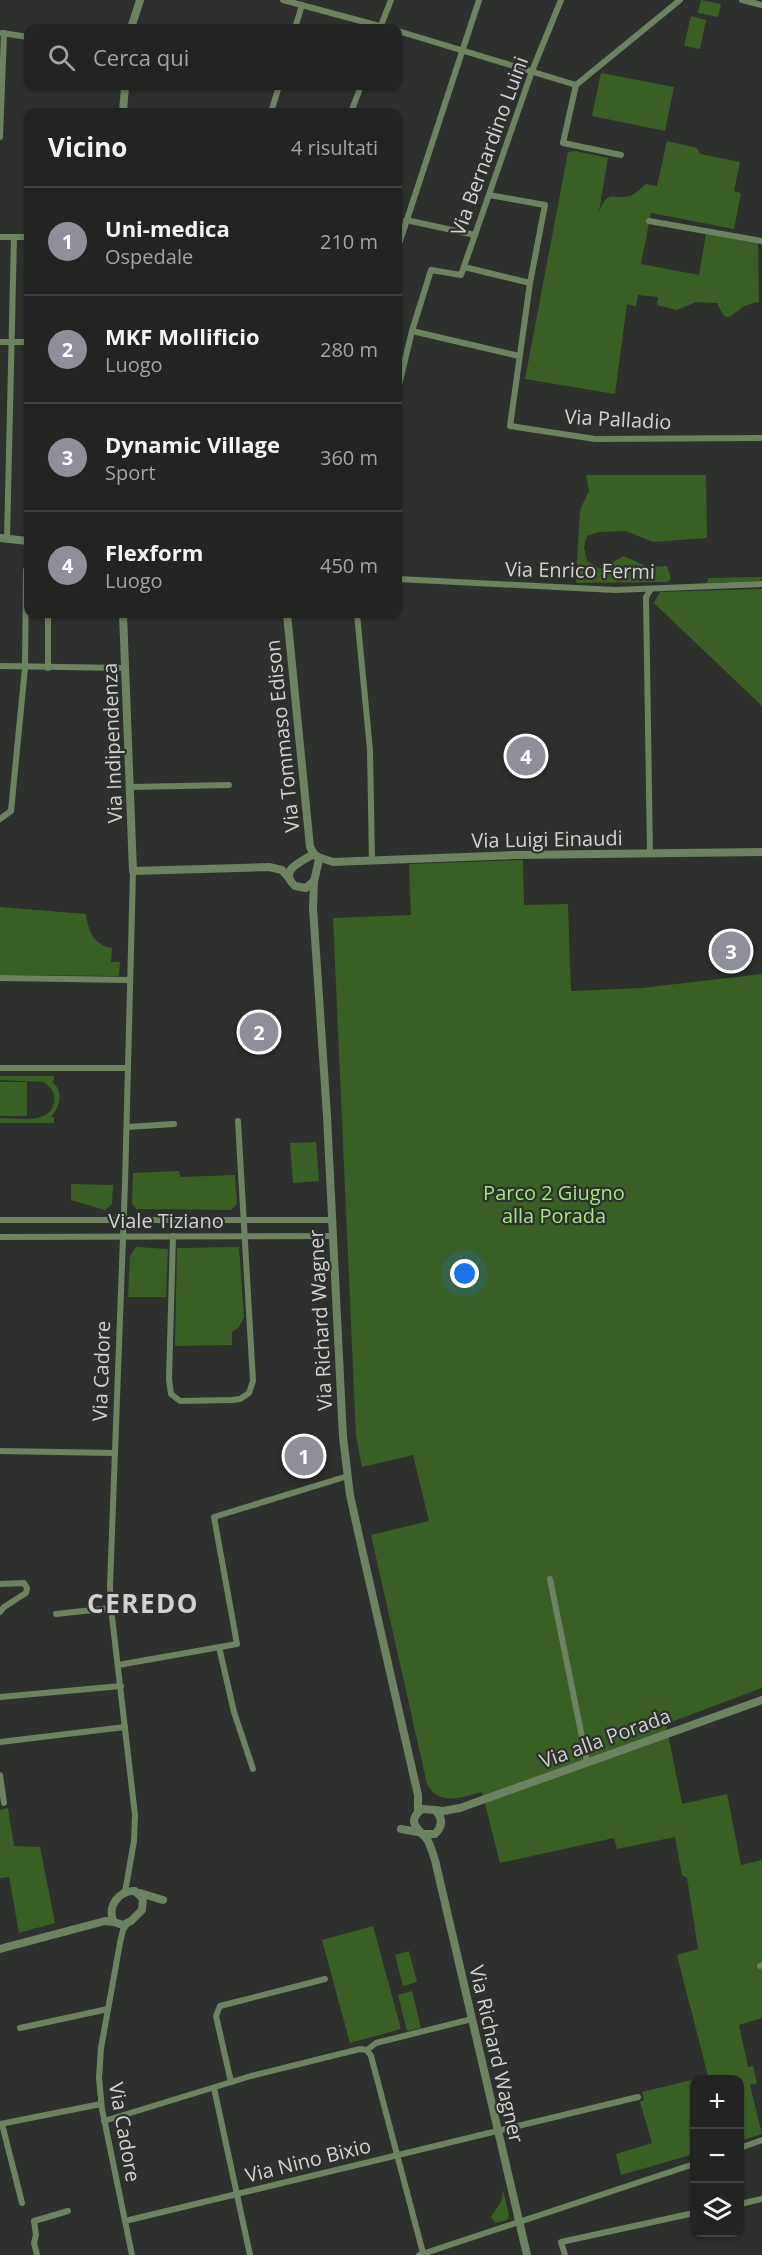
<!DOCTYPE html>
<html lang="it">
<meta charset="utf-8">
<style>
:root{--surface:#222421;--page:#2e302e;--text:#f1f3f6;--muted:#a2a4a5;--line:#3f413f;--accent:#8c9099}
body{margin:0;font-family:"Open Sans",sans-serif;background:var(--page);color:var(--text)}
.controls{position:absolute;right:18px;bottom:18px;display:grid;overflow:hidden;border-radius:12px;box-shadow:0 2px 4px #0004}
.controls button{width:54px;height:54px;display:grid;place-items:center;padding:0;border:0;border-bottom:2px solid var(--line);background:var(--surface);color:var(--text);font:30px sans-serif}
.you{position:absolute;left:465px;top:1274px;width:21px;height:21px;margin:-15px;border:4px solid #fff;border-radius:50%;background:#1a73e8;box-shadow:0 0 0 9px #1a73e833}
.badge{display:grid;place-items:center;width:39px;height:39px;border-radius:50%;background:var(--accent);color:#fff;font-size:20px;font-weight:700}
.pin{position:absolute;translate:-50% -50%;border:3px solid #fff;box-shadow:0 2px 6px #0006}
.list{margin:0;padding:0;list-style:none}
h2{display:flex;justify-content:space-between;align-items:center;height:78px;margin:0;padding:0 24px;font-size:26px}
h2 small{font-size:20px;font-weight:400;color:var(--muted)}
.list li{display:grid;grid-template-columns:39px 1fr auto;gap:18px;align-items:center;box-sizing:border-box;height:108px;padding:0 24px;border-top:2px solid var(--line)}
.list b{display:block;font-size:22px;white-space:nowrap}
.list p{margin:0;font-size:20px;white-space:nowrap;color:var(--muted)}
.list em{font-size:20px;font-style:normal;color:var(--muted)}
.icon{flex:none;width:33px;height:33px;fill:none;stroke:currentColor;stroke-width:2;stroke-linecap:round;stroke-linejoin:round}
.map{position:relative;flex:none;width:762px;height:2255px;overflow:hidden}
.search{position:absolute;background:var(--surface);box-shadow:0 2px 4px #0004;left:24px;top:24px;width:378px;height:66px;display:flex;align-items:center;gap:15px;box-sizing:border-box;padding:0 21px;border-radius:12px;color:var(--muted);font-size:22px}
.panel{position:absolute;background:var(--surface);box-shadow:0 2px 4px #0004;left:24px;top:108px;width:378px;height:510px;border-radius:12px}
.map>svg:first-child{display:block}
</style>
<div class="map">
<svg width="762" height="2255" viewBox="0 0 762 2255">
<rect width="100%" height="100%" fill="#2d302c"/>
<g fill="#3a5f24">
<path d="M701 0 721 4 718 17 698 13Z"/>
<path d="M691 16 706 20 700 49 684 46Z"/>
<path d="M601 73 674 87 665 131 592 116Z"/>
<path d="M667 141 697 148 700 154 740 162 734 191 741 193 734 229 651 213 641 264 699 275 706 234 758 243 759 302C752 303 745 305 740 309 726 321 725 320 717 303L696 302 677 310 657 305 658 297 638 295 636 306 627 304 615 394 525 379 568 152 575 151 608 158 599 212C609 188 611 200 630 196 636 194 641 188 646 184L657 186Z"/>
<path d="M586 475H706L707 538 653 542 626 531 599 532 587 536 584 547 587 561 600 569 624 556 648 567 667 566 671 579 667 582 576 583 580 510 589 491Z"/>
<path d="M762 577 760 581 707 583 708 578Z"/>
<path d="M762 589V706L654 603 660 592Z"/>
<path d="M523 860 524 905 568 904 571 991 642 988 762 974V1688L666 1724 682 1804 727 1794 741 1865 762 1860V2018L739 2025 748 2067 753 2066 757 2083 750 2085 762 2134 740 2141V2080H694V2154L621 2175 616 2154 652 2143 640 2102 644 2100 642 2092 708 2076 677 1955 698 1949 687 1878 682 1875 675 1837 617 1849 614 1838 500 1863 482 1792C462 1797 439 1807 427 1784L371 1535 429 1521 413 1455 362 1467 356 1436 333 918 411 915 409 864Z"/>
<path d="M0 907 86 914C88 931 94 945 112 948L111 962H120L119 976 0 975Z"/>
<path d="M0 1076H54V1081H51C64 1090 61 1106 51 1117H54V1123H0V1118C16 1118 51 1125 54 1102 55 1092 51 1087 43 1082L0 1080Z"/>
<rect x="0" y="1082" width="27" height="34"/>
<path d="M316 1142 319 1181 293 1183 290 1143Z"/>
<path d="M179 1171 180 1177 235 1175 237 1204 231 1210 136 1209 132 1203 133 1173Z"/>
<path d="M71 1184 113 1185 112 1204 105 1210 71 1200Z"/>
<path d="M136 1247 168 1249 166 1297H128L130 1256Z"/>
<path d="M239 1247 244 1317 239 1327 232 1332V1345L175 1346 177 1248Z"/>
<path d="M8 1808 14 1846 40 1847 55 1923 19 1933 9 1877 0 1878V1810Z"/>
<path d="M373 1926 401 2029 350 2043 322 1940Z"/>
<path d="M409 1951 417 1982 403 1986 395 1955Z"/>
<path d="M412 1991 421 2028 407 2031 398 1995Z"/>
<path d="M503 2190 509 2215 507 2220 495 2223 491 2217 501 2202Z"/>
</g>
<g fill="none" stroke-linecap="round" stroke-linejoin="round">
<g stroke="#6c8261" stroke-width="6">
<path d="M283 0 387 28"/>
<path d="M742 0 762 5"/>
<path d="M295 28 302 5"/>
<path d="M380 28 391 0"/>
<path d="M398 31 576 85"/>
<path d="M2 33 28 37"/>
<path d="M576 85 680 0"/>
<path d="M576 85 563 143 621 155"/>
<path d="M271 112 279 86"/>
<path d="M351 112 361 86"/>
<path d="M0 137 4 33"/>
<path d="M489 195 545 205 530 283 510 426 595 439 762 438"/>
<path d="M406 220 475 235"/>
<path d="M649 221 762 241"/>
<path d="M0 237H28"/>
<path d="M398 247 479 0"/>
<path d="M464 267 530 283"/>
<path d="M412 331 519 356"/>
<path d="M0 342H28"/>
<path d="M398 389 412 331 431 270 461 275 532 71 561 0"/>
<path d="M7 539 14 237"/>
<path d="M398 579 615 590 762 584"/>
<path d="M48 614V668"/>
<path d="M357 614 370 750 372 861"/>
<path d="M0 666 126 668"/>
<path d="M131 787 229 785"/>
<path d="M0 819 11 811 25 668 26 570"/>
<path d="M650 854 646 597 651 589"/>
<path d="M0 978 130 980"/>
<path d="M0 1068H128"/>
<path d="M127 1127 174 1124"/>
<path d="M0 1220H332"/>
<path d="M173 1236 169 1379 171 1394 180 1401 232 1400 240 1399 249 1393 253 1381 238 1121"/>
<path d="M0 1237 333 1236"/>
<path d="M0 1451 114 1453"/>
<path d="M550 1579 587 1762"/>
<path d="M0 1584 24 1583 27 1588 26 1593 4 1607 0 1612"/>
<path d="M56 1614 111 1608"/>
<path d="M219 1647 234 1712 253 1769"/>
<path d="M118 1665 237 1644 214 1517 348 1476"/>
<path d="M0 1697 121 1686"/>
<path d="M0 1742 125 1727"/>
<path d="M0 1775 4 1803"/>
<path d="M125 1892 134 1841 135 1815 111 1608 110 1586 125 1184 133 871"/>
<path d="M127 1924 123 1930 120 1943 101 2048 99 2078 102 2109 132 2255"/>
<path d="M760 1966 762 1965"/>
<path d="M20 2028 108 2009"/>
<path d="M367 2050 371 2056 423 2253"/>
<path d="M367 2050 376 2043 472 2019"/>
<path d="M231 2082 216 2016 220 2006 325 1979"/>
<path d="M214 2088 250 2255"/>
<path d="M104 2121 251 2076 360 2049 367 2050"/>
<path d="M0 2124 101 2104"/>
<path d="M2 2124 22 2203"/>
<path d="M740 2148 762 2140"/>
<path d="M740 2204 762 2199"/>
<path d="M125 2221 638 2097"/>
<path d="M37 2255 34 2243 36 2235 34 2221 68 2211"/>
<path d="M419 2255 694 2164"/>
<path d="M565 2255 561 2242 694 2213"/>
</g>
<g stroke="#6c8261" stroke-width="8">
<path d="M131 28 140 0"/>
<path d="M123 112 125 86"/>
<path d="M0 538 28 541"/>
<path d="M123 614 133 871 269 867 282 870 289 878"/>
<path d="M287 614 310 847 314 854"/>
<path d="M312 855 317 856 319 860 314 881 306 888 295 886C278 871 300 862 312 855Z"/>
<path d="M318 857 333 862 514 855 762 852"/>
<path d="M314 881 313 908 327 1116 343 1437 350 1495 359 1536 418 1795V1812"/>
<path d="M435 1810 443 1811 460 1808 762 1700"/>
<path d="M401 1829 418 1832"/>
<path d="M422 1834H435C443 1826 443 1818 435 1810L422 1809C404 1823 421 1830 428 1841 431 1847 433 1854 435 1860L527 2255"/>
<path d="M135 1891 143 1899 142 1910 131 1921 123 1925 114 1922C106 1907 119 1890 135 1891Z"/>
<path d="M140 1893 163 1900"/>
<path d="M0 1949 105 1921 114 1922"/>
</g>
</g>
<g text-anchor="middle" dominant-baseline="central" stroke-width="4.5" stroke-linejoin="round" paint-order="stroke">
<g font-size="20" fill="#d2d3d1" stroke="#2d302c">
<text transform="translate(489 146) rotate(-70)">Via Bernardino Luini</text>
<text transform="translate(618 419) rotate(3)">Via Palladio</text>
<text transform="translate(580 570) rotate(1)">Via Enrico Fermi</text>
<text transform="translate(282 736) rotate(-96)">Via Tommaso Edison</text>
<text transform="translate(112 743) rotate(-92)">Via Indipendenza</text>
<text transform="translate(547 839) rotate(-1)">Via Luigi Einaudi</text>
<text x="166" y="1220">Viale Tiziano</text>
<text transform="translate(320 1320) rotate(-93)">Via Richard Wagner</text>
<text transform="translate(101 1371) rotate(-88)">Via Cadore</text>
<text transform="translate(605 1738) rotate(-20)">Via alla Porada</text>
<text transform="translate(497 2054) rotate(77)">Via Richard Wagner</text>
<text transform="translate(125 2132) rotate(80)">Via Cadore</text>
<text transform="translate(308 2160) rotate(-14)">Via Nino Bixio</text>
</g>
<g font-size="20" fill="#a3e77f" stroke="#2d302c">
<text x="554" y="1192">Parco 2 Giugno<tspan x="554" dy="23">alla Porada</tspan></text>
</g>
<g font-size="26" font-weight="bold" letter-spacing="1.5" fill="#d2d3d1" stroke="#2d302c">
<text x="143" y="1603">CEREDO</text>
</g>
</g>
</svg>
<div class="controls">
<button>+</button>
<button>−</button>
<button><svg class="icon" aria-label="layers" viewBox="0 0 24 24"><path d="M12 4l9 5-9 5-9-5zM3 14l9 5 9-5"/></svg></button>
</div>
<div class="you"></div>
<div class="pin badge" style="left:304px;top:1456px">1</div>
<div class="pin badge" style="left:259px;top:1032px">2</div>
<div class="pin badge" style="left:731px;top:951px">3</div>
<div class="pin badge" style="left:526px;top:756px">4</div>
<div class="search"><svg class="icon" aria-label="search" viewBox="0 0 24 24"><circle cx="10" cy="10" r="6"/><path d="M15 15l6 6"/></svg>Cerca qui</div>
<section class="panel">
<h2>Vicino<small>4 risultati</small></h2>
<ul class="list">
<li><span class="badge">1</span><div><b>Uni-medica</b><p>Ospedale</p></div><em>210 m</em></li>
<li><span class="badge">2</span><div><b>MKF Mollificio</b><p>Luogo</p></div><em>280 m</em></li>
<li><span class="badge">3</span><div><b>Dynamic Village</b><p>Sport</p></div><em>360 m</em></li>
<li><span class="badge">4</span><div><b>Flexform</b><p>Luogo</p></div><em>450 m</em></li>
</ul>
</section>
</div>
